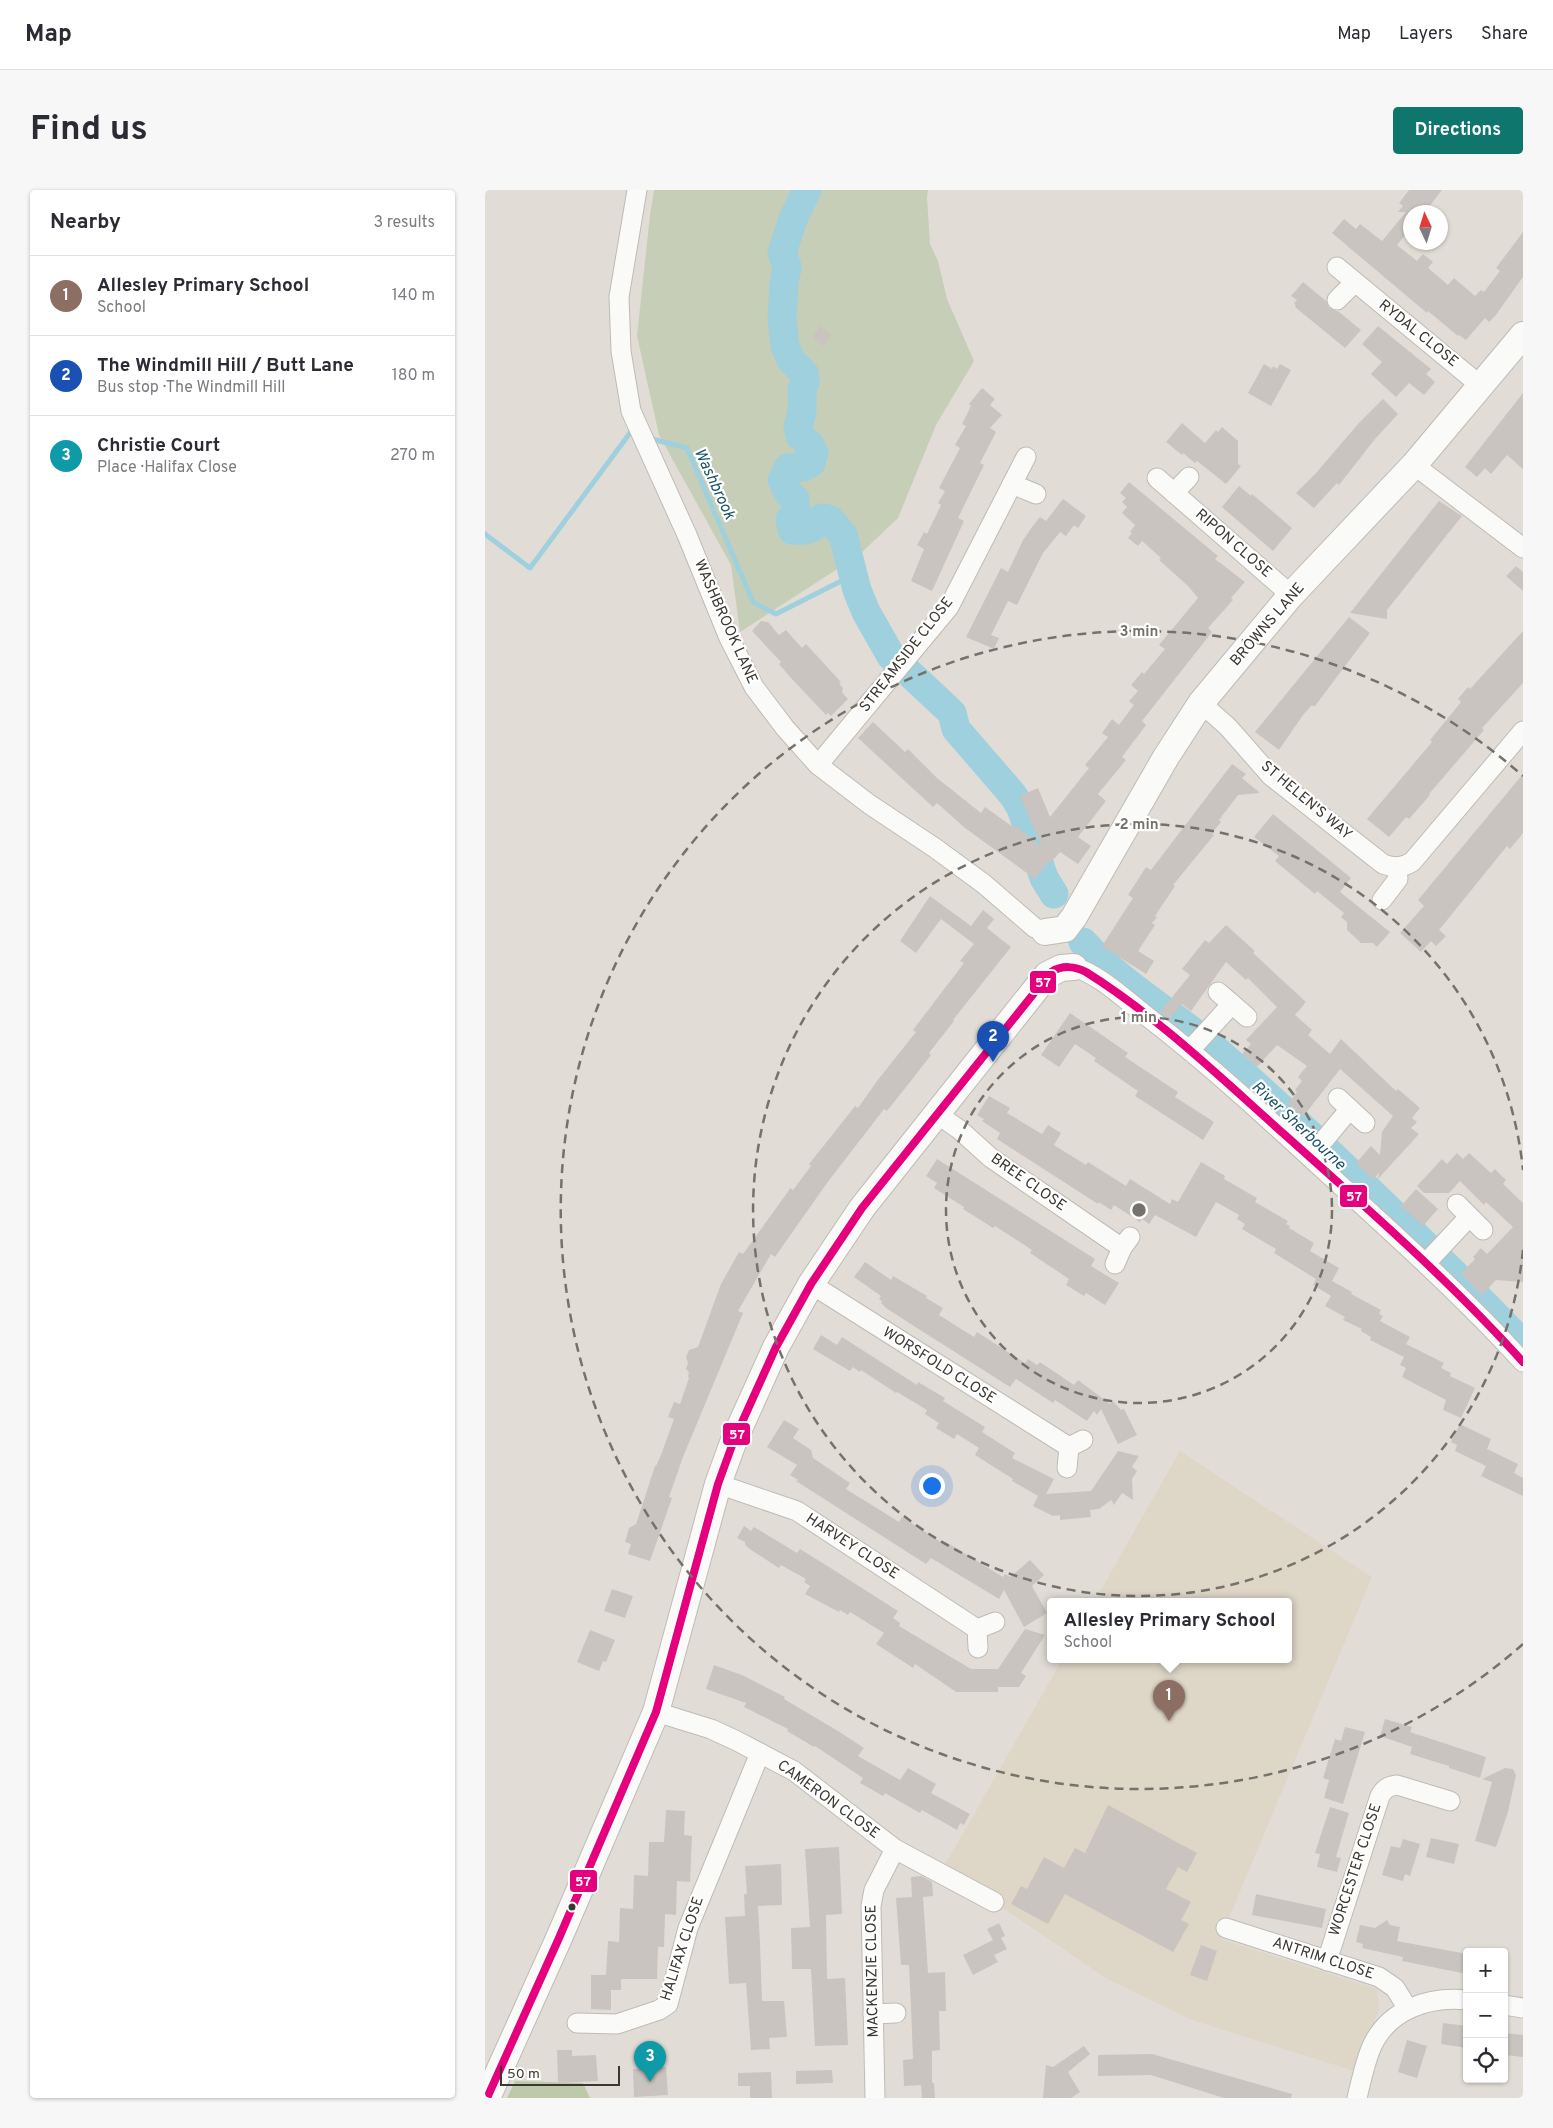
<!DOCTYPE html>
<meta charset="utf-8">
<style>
:root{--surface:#fff;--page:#f7f7f7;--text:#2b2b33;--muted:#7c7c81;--line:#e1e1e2;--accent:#0f766e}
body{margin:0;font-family:Overpass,sans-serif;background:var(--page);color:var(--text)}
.controls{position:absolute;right:15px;bottom:15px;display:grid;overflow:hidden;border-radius:5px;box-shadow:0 1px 4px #0004}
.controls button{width:45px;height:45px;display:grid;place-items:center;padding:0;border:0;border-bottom:1px solid var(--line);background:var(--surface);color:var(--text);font:25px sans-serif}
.compass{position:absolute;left:918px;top:15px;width:45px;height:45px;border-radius:50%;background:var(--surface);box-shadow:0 1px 4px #0004;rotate:356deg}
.scale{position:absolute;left:15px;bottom:12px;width:120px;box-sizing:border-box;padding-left:5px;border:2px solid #3b3832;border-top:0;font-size:14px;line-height:18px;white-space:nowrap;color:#3b3832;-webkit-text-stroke:4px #fff;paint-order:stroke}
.you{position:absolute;left:446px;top:1295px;width:18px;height:18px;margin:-12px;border:4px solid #fff;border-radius:50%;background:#1a73e8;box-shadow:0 0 0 8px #1a73e833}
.badge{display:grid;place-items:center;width:32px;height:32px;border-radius:50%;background:var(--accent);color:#fff;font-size:16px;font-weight:700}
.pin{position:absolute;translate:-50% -41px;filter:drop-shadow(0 1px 2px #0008)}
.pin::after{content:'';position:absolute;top:26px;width:18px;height:15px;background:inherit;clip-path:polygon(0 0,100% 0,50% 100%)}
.popup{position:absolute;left:562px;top:1408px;width:245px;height:65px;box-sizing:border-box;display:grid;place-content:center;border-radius:5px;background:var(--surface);filter:drop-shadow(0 1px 4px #0005);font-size:16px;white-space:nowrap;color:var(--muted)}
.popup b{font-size:19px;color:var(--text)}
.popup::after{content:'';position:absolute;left:50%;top:100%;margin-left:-10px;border:10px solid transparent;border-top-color:var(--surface)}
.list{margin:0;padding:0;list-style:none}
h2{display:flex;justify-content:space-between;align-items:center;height:65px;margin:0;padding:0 20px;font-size:21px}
h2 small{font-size:16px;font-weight:400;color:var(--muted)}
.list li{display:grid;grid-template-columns:32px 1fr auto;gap:15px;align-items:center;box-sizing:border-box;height:80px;padding:0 20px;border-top:1px solid var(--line)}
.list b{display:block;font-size:19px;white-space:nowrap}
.list p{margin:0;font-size:16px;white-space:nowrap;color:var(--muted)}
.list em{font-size:16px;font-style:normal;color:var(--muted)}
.icon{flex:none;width:28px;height:28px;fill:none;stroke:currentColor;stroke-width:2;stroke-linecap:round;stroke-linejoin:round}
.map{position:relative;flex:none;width:1038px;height:1908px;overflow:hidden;border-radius:5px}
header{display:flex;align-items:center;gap:30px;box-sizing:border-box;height:70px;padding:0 25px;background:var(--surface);border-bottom:1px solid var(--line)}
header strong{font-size:24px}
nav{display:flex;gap:28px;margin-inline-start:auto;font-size:18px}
.intro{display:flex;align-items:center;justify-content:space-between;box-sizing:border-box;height:120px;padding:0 30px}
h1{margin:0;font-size:35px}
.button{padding:12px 22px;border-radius:5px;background:var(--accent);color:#fff;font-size:18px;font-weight:700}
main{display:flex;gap:30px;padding:0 30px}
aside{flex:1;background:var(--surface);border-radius:5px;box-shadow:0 1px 4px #0004}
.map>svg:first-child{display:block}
</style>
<header>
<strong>Map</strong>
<nav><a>Map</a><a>Layers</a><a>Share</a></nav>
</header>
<div class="intro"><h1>Find us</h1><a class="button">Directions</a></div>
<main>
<aside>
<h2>Nearby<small>3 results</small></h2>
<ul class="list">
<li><span class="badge" style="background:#8d6e63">1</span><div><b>Allesley Primary School</b><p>School</p></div><em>140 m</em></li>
<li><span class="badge" style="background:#1a4fb4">2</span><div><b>The Windmill Hill / Butt Lane</b><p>Bus stop · The Windmill Hill</p></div><em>180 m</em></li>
<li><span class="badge" style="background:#0f9aa8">3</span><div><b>Christie Court</b><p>Place · Halifax Close</p></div><em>270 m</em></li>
</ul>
</aside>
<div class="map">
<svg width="1038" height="1908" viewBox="0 0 1038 1908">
<rect width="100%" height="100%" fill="#e1ddd6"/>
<path fill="#ded6c7" d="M695 1261 887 1387 735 1749 892 1799 894 1820 869 1881 707 1830 622 1789 509 1712 460 1675 577 1470H803V1412H609Z"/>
<path fill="#c6ceb7" d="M169 0H443L442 7 445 54 453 71 462 109 489 171 451 235 413 328 374 365 255 442 246 375 174 245 152 146 165 25Z"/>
<path fill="#bdc9a8" d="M30 1891 98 1893 105 1908H22Z"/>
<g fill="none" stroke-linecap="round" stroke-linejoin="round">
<g stroke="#9fd0de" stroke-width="5">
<path d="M163 248 202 258 268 412 291 424 368 385"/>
<path d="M0 344 45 378 145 243 150 244"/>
</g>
<g stroke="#9fd0de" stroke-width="29">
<path d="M322 0 308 29 297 63 302 77 299 93 297 130 300 156 306 170 319 183 320 192 317 199V223L313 236 315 246 325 255 329 263 326 273 319 277 303 278 297 290 303 303 310 309 311 325 305 330 307 340C321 341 328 341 336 328H340L346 331 358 345 372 400 381 422 406 466 467 523 471 539 528 605 536 618 559 688 569 704"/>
<path d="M598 752C639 797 693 826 738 866 842 958 942 1054 1038 1154"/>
</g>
</g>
<g fill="#c9c4bf">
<path d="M924 0H957L940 22H926V38L912 55 932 71 938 64 948 72 943 78 963 95 969 88 990 106 996 100 999 102 1015 81 1011 78 1038 42V87L1010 126 1004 132 1000 128 981 150 974 145 973 146 943 121 942 123 847 43 859 29 871 39 875 34 897 51 921 22H913L918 16 914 13Z"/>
<path d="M818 92 841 111 844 118 854 122 876 140 860 158 810 117 811 116 809 113 812 110 806 106Z"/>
<path d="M335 136 346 145 339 156 327 147Z"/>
<path d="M893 136 946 179 941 184 950 192 939 205 924 193 911 207 886 184 897 172 877 154Z"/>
<path d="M779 174 787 179 788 176 792 179 795 174 806 180 786 216 763 203Z"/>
<path d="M497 198 510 209 505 215 517 225 505 238 511 242 495 273 499 275 473 328 479 331 447 401 426 391 439 359 432 355 439 342 442 344 456 315 453 313 460 301 454 298 475 258 470 255 481 236 477 234 486 216 484 214Z"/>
<path d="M1038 203V279L1022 265 1006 284 1000 278 992 287 980 277Z"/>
<path d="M898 209 913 224 890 249 854 295 852 293 829 318 811 303 831 283 873 234Z"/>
<path d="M697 233 720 253 731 240 733 242 737 237 753 251V274L756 276 741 294 712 271 710 273 698 263 697 265 681 252Z"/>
<path d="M644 292 733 366 730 369 760 392 746 408 748 410 723 438 727 442 657 531 661 535 637 567 641 570 613 604 621 611 593 647 606 656 593 674 575 662 565 673 564 671 550 689 480 638 452 613 448 617 373 548 388 532 420 562 423 559 452 588 496 623 500 617 528 637 529 635 557 657 535 606 553 598 565 627 604 578 600 575 623 547 617 543 627 529 634 535 649 515 644 511 653 501 646 495 657 482 659 484 680 459 674 455 713 408 703 396 674 370 676 368 657 351 653 356 643 348 647 343 645 342 650 335 637 323 642 317 637 312 641 308 635 303Z"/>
<path d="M754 296 766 306 767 304 807 338 788 361 737 317Z"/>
<path d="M578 309 601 326 593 338 589 335 581 346 575 342 558 363 532 415 523 411 506 445 514 448 509 459 481 447 516 378 523 382 538 350 547 337 555 327 561 331Z"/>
<path d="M954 311 977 326 902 420V429L865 423Z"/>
<path d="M1031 376 1038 382V401L1021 386Z"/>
<path d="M864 427 885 443 830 516H826L818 525 794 560 770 542Z"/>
<path d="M276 431 283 432 294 445 301 440 317 458 321 454 356 492 354 493 358 498 357 502 363 509 346 526 343 523 341 525 305 487 294 474 296 472 267 441Z"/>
<path d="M1038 441V493L997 538 999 540 944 604 945 605 924 629 921 627 904 647 882 629 947 552 945 550 976 512 973 509 983 497 985 499Z"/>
<path d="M747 574 761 584 757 588 775 603 753 605 734 630 736 632 727 643 729 645 688 695 690 696 670 726 672 727 667 733 670 735 653 761 669 771 661 784 617 756 648 708 643 705 661 677 666 680Z"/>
<path d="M1038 584V643L1025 659 1022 656 954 740 961 746 951 756 946 751 936 762 915 743 939 716 933 710Z"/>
<path d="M788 624 866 688 855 702 905 742 892 757 888 753H876L862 740V732L856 727 859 723 832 701 830 704 790 671 794 666 769 647Z"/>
<path d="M445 706 486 736 498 720 509 729 502 738 526 757 468 830 469 831 444 863 446 865 429 887 402 921 399 919 342 993 290 1067 286 1064 253 1121 258 1123 198 1267 184 1307 187 1308 165 1371 143 1364 146 1354 140 1352 144 1338 151 1334 170 1276H171L176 1265 189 1229 183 1227 189 1212 195 1214 204 1188 203 1187 204 1182 201 1179 203 1173 201 1167 204 1160 213 1157 236 1094 254 1062 258 1064 302 1003 305 998 308 1000 326 976 324 974 348 944 370 916 373 918 392 891 431 842 428 840 479 773 475 771 489 754 456 729 431 763 415 751Z"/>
<path d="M741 735 770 761 768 763 821 812 810 825 827 840 823 845 845 864 856 849 911 901 913 899 935 918 927 928 932 932 926 938 934 944 893 989 894 983 888 989 871 973 886 956 895 965 897 942 908 926 855 879 818 927 803 914 812 902 810 900 817 891 813 887 822 876 792 855 772 877 757 864 766 854 761 850 792 817 763 788 761 790 741 772 706 821 697 814 684 829 675 822 705 785 697 779 720 750 724 753Z"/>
<path d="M585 823 643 863 640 867 693 902 690 907 729 932 718 950 650 906 653 901 609 871 611 868 590 854 574 877 556 865Z"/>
<path d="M504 906 525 918 522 923 557 944 563 935 576 943 569 955 601 975 603 972 641 996 645 989 685 1014 687 1009 693 1012 716 972 740 986 739 989 772 1008 770 1012 803 1031 801 1034 805 1036 804 1038 829 1053 825 1061 854 1078 847 1091 867 1102 866 1104 896 1120 894 1124 898 1126 895 1131 925 1147 921 1154 959 1173 956 1178 966 1183 965 1186 990 1198 976 1228 958 1220 961 1210 917 1187 921 1178 915 1175 919 1167 885 1150 886 1147 876 1141 877 1139 858 1130 860 1127 840 1116 846 1106 828 1095 831 1089 789 1063 791 1059 757 1039 760 1034 752 1029 754 1025 731 1012 711 1047 670 1025 664 1034 657 1029 655 1032 629 1015 626 1020 614 1012 613 1014 512 949 515 943 497 931 499 929 492 925Z"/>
<path d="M972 963 978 969 984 963 1006 983 1010 979 1021 990 1018 994 1038 1013V1092L1011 1090 997 1105 976 1084 990 1069 988 1067 996 1058 1002 1064 1028 1037 1001 1012 999 1015 975 991 964 1003H939L932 996 957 969 962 974Z"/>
<path d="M452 969 610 1069 606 1076 634 1093 620 1115 601 1103 599 1106 581 1095 584 1089 545 1063 547 1060 510 1036 508 1038 478 1019 479 1017 449 998 452 993 441 986Z"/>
<path d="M931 999 953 1019 938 1036 916 1016Z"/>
<path d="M380 1072 406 1090 408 1086 442 1106 441 1108 458 1118 454 1125 489 1147 492 1142 540 1173 543 1169 552 1175 555 1172 589 1195 593 1190 625 1214 628 1211 636 1220 639 1219 652 1245 633 1254 616 1219 612 1225 609 1221 602 1231 570 1210 568 1213 531 1189 525 1197 421 1131 401 1118 396 1113 397 1111 394 1109 396 1106 369 1087Z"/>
<path d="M336 1145 352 1155 357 1147 432 1195 433 1192 460 1208 458 1211 500 1237 497 1242 530 1263 527 1268 569 1289 561 1304 606 1301 633 1261 654 1266 647 1277 652 1281 647 1289 648 1310 637 1303 629 1315 626 1310 614 1319 605 1320 606 1327 575 1330V1325L568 1326 548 1316 553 1306 527 1291 528 1289 490 1265 494 1258 472 1244 469 1249 451 1238 454 1233 440 1224 442 1220 412 1202 411 1203 376 1180 375 1182 368 1177 365 1181 328 1159Z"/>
<path d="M299 1230 314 1239 308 1248 326 1260 328 1268 365 1293 361 1299 414 1332 417 1327 459 1354 461 1352 518 1387 520 1384 525 1387 545 1370 559 1385 547 1396 562 1423 539 1437 519 1400 514 1409 446 1368 441 1374 311 1291 313 1290 305 1285 312 1275 282 1257Z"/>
<path d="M975 1234 1006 1249 1002 1259 1033 1274 1029 1283 1038 1288V1306L996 1286 1001 1276 970 1261 972 1255 966 1252Z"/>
<path d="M259 1336 266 1341 269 1337 312 1363 315 1359 344 1377 413 1421 408 1428 415 1433 414 1436 486 1479H513L540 1439 560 1445 536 1483 541 1486 534 1497H513V1502H471L430 1474 428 1478 391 1454 399 1443 365 1422 363 1425 355 1420 354 1422 320 1404 325 1396 319 1392 321 1389 296 1375 294 1378 266 1360 260 1355V1352L252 1348Z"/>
<path d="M127 1399 148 1406 140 1428 119 1421Z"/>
<path d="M105 1440 130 1450 121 1472 118 1471 114 1481 92 1472Z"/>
<path d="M229 1475 257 1485 300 1507 299 1509 353 1541 379 1558 373 1566 415 1590 423 1578 451 1594 446 1603 485 1624 479 1635 475 1633 472 1640 437 1620 435 1623 400 1603 398 1606 375 1593 378 1588 330 1556 329 1557 302 1541 303 1539 259 1517 261 1513 221 1499Z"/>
<path d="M900 1529 927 1537 925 1542 1001 1567 995 1588 964 1578V1576L925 1564 927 1557 895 1546Z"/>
<path d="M860 1537 880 1542 858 1614 839 1608 844 1590 838 1588 850 1549 856 1551Z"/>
<path d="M1020 1578 1028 1579 1031 1585 1023 1622 1011 1657 990 1651 1007 1592 997 1589Z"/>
<path d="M623 1615 712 1663 702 1682 693 1677 681 1699 706 1712 696 1730 704 1734 688 1762 580 1704 563 1734 526 1714 536 1696 542 1699 559 1667 579 1678 590 1658 600 1663Z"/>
<path d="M845 1617 864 1623 851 1667 856 1668 852 1682 832 1677 835 1664 830 1663Z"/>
<path d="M181 1620 200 1621 199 1645 207 1646 205 1692 192 1691 191 1725 180 1724 179 1757H173L172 1789H136V1800H126V1820L106 1819V1785H121L123 1751 134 1752 135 1718 148 1719 149 1685 163 1686 164 1652H179Z"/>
<path d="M946 1648 974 1654 969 1674 941 1667Z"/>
<path d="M918 1649 935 1654 925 1686 920 1684 918 1691 897 1685 906 1656 915 1658Z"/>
<path d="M354 1657 357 1724 341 1725 342 1789 360 1788 363 1855 330 1856 326 1779H307L306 1738 325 1737 320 1659Z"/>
<path d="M296 1674 297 1715 273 1716 275 1753 277 1811H299L302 1847 284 1848 285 1859 266 1860 261 1793 244 1794 240 1727 260 1726 259 1704H262L260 1676Z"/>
<path d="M437 1686 447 1692 448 1706 438 1707 443 1783 460 1782 461 1821H454L455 1860 447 1861V1893H449L450 1908H437L436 1895 419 1896 418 1870 428 1869 426 1817 424 1775H416L411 1708 427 1707 426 1687Z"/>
<path d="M771 1704 841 1719 837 1738 767 1725Z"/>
<path d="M902 1730 905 1735 915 1737 912 1751 982 1764V1784L917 1771 918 1767 877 1758 878 1754 871 1752 875 1735 890 1738Z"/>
<path d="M514 1733 520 1746 516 1748 522 1759 509 1765 513 1772 488 1785 478 1765 508 1750 502 1739Z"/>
<path d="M716 1755 732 1761 722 1791 705 1785Z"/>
<path d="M958 1833 982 1836V1858L956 1854Z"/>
<path d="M1019 1843 1038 1845V1867L1019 1865Z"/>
<path d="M922 1850 942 1856 932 1888 913 1882Z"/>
<path d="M599 1856 605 1864 583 1882 595 1902 586 1908H558L561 1875 568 1877Z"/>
<path d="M72 1860H87V1866L111 1865 113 1891 73 1893Z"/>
<path d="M667 1864 807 1904 806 1908H739L666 1885 613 1886V1865Z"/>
<path d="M181 1877 183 1905 149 1907 148 1879Z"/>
<path d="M347 1880 348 1893 311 1894V1881Z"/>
<path d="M286 1882 287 1908H265V1896H253V1883Z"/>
</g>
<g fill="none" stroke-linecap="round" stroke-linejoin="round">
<g stroke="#bebbb5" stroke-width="21">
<g id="street">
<path d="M152 0 134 107 136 161 146 221 202 345 244 448 269 497 300 538 333 575 384 614 450 658 499 694 550 738 560 742"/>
<path d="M852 77 996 196"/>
<path d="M852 110 870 92"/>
<path d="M929 275 1038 358"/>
<path d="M672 288 806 405"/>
<path d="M527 294 551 304"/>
<path d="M689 303 704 287"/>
<path d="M716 513 743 537 786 586 898 674C909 678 917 678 927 672L1038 541"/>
<path d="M333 575 464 417 541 267"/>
<path d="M897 710 913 689 912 677"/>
<path d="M589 777C614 784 643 812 664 828 730 879 791 936 853 993 916 1051 980 1108 1038 1172"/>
<path d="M733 802 762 827"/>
<path d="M705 860 747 814"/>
<path d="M853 908 880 933"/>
<path d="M452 924 475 940 506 968 637 1058"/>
<path d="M825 967 864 920"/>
<path d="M972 1014 998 1040"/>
<path d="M941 1073 984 1027"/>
<path d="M630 1074 637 1058 645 1047"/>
<path d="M326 1094 584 1257"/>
<path d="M582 1278 584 1257 598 1250"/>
<path d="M233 1294 312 1321 492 1439"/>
<path d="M493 1458 492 1439 510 1432"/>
<path d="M171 1522 226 1539 252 1551 309 1581 410 1659 509 1712"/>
<path d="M741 1738 894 1787 910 1798 923 1819"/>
<path d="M842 1771 895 1606C899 1599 903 1596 912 1595L965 1611"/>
<path d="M1019 1815 1038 1818"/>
<path d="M388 1824 411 1823"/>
<path d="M92 1833 132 1834 174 1820 183 1814 203 1738 275 1563"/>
<path d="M390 1908 386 1716 389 1700 410 1659"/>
<path d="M872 1908C876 1891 880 1872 887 1856 904 1819 945 1806 982 1810"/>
</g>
</g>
<g stroke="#bebbb5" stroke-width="28">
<g id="secondary">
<path d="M560 742 580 739 589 727 681 567 716 513 806 405 929 275 1038 145"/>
<path d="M2 1908 74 1748 171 1522 233 1294 249 1250 291 1157 326 1094 377 1018 562 785 576 778 589 777"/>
</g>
</g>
<use href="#street" stroke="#fafaf9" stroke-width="19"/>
<use href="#secondary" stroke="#fafaf9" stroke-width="26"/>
<g stroke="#fff" stroke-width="11">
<path id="bus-1" d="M2 1908 74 1748 171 1522 233 1294 249 1250 291 1157 326 1094 377 1018 566 782C577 775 590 776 601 782 673 827 736 888 800 945 882 1018 965 1091 1038 1172"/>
</g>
<use href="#bus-1" stroke="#e5007d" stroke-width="8"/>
</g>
<g fill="none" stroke="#75726b" stroke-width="2.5" stroke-dasharray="9 6">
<circle cx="654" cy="1020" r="193"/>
<path d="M1038 1060A386 386 0 1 1 1038 980"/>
<path d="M1038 1454A579 579 0 1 1 1038 586"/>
</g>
<circle fill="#3b3832" stroke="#fff" stroke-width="2" cx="87" cy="1717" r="4.5"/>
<g text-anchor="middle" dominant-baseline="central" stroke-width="4.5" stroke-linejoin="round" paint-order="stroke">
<g font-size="15" fill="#3b3832" stroke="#fff">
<text transform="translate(933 144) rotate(39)">RYDAL CLOSE</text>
<text transform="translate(748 354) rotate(41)">RIPON CLOSE</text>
<text transform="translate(240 432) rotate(66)">WASHBROOK LANE</text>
<text transform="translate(783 435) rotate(-49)">BROWNS LANE</text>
<text transform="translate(422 465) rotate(-52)">STREAMSIDE CLOSE</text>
<text transform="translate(821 611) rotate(40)">ST HELEN'S WAY</text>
<text transform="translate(543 993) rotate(35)">BREE CLOSE</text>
<text transform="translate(454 1176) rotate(32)">WORSFOLD CLOSE</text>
<text transform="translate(367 1357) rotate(33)">HARVEY CLOSE</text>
<text transform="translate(343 1610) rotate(36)">CAMERON CLOSE</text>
<text transform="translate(871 1680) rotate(-72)">WORCESTER CLOSE</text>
<text transform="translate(198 1759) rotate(-72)">HALIFAX CLOSE</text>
<text transform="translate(838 1769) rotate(18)">ANTRIM CLOSE</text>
<text transform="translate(388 1781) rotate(-91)">MACKENZIE CLOSE</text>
</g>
<g font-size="16" font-style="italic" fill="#185364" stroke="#fff">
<text transform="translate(229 294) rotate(65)">Washbrook</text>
<text transform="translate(813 936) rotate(43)">River Sherbourne</text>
</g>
</g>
<circle cx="654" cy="1020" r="8" fill="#75726b" stroke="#fff" stroke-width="2.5"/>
<g font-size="15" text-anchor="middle" font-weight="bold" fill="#75726b" stroke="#fff" stroke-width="4.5" stroke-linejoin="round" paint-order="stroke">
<text x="654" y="446">3 min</text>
<text x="654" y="639">2 min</text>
<text x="654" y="832">1 min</text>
</g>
<g stroke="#fff" stroke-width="2">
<rect x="544" y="780" width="28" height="24" rx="5" fill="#e5007d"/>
<rect x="854" y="994" width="29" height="24" rx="5" fill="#e5007d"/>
<rect x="237" y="1232" width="29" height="24" rx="5" fill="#e5007d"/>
<rect x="84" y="1679" width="29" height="24" rx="5" fill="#e5007d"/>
</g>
<g font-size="14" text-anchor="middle" font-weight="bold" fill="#fff">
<text x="558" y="797">57</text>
<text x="869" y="1011">57</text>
<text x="252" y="1249">57</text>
<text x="98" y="1696">57</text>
</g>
</svg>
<div class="controls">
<button>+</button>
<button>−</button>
<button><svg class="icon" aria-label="locate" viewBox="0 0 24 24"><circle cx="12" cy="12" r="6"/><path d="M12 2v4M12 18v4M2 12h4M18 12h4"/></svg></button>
</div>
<svg class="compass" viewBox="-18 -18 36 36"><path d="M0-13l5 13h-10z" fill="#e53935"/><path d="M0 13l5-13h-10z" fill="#7c7c81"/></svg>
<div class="scale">50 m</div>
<div class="you"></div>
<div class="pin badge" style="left:684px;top:1531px;background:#8d6e63">1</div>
<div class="popup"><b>Allesley Primary School</b>School</div>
<div class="pin badge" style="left:508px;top:872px;background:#1a4fb4">2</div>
<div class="pin badge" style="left:165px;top:1892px;background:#0f9aa8">3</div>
</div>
</main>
